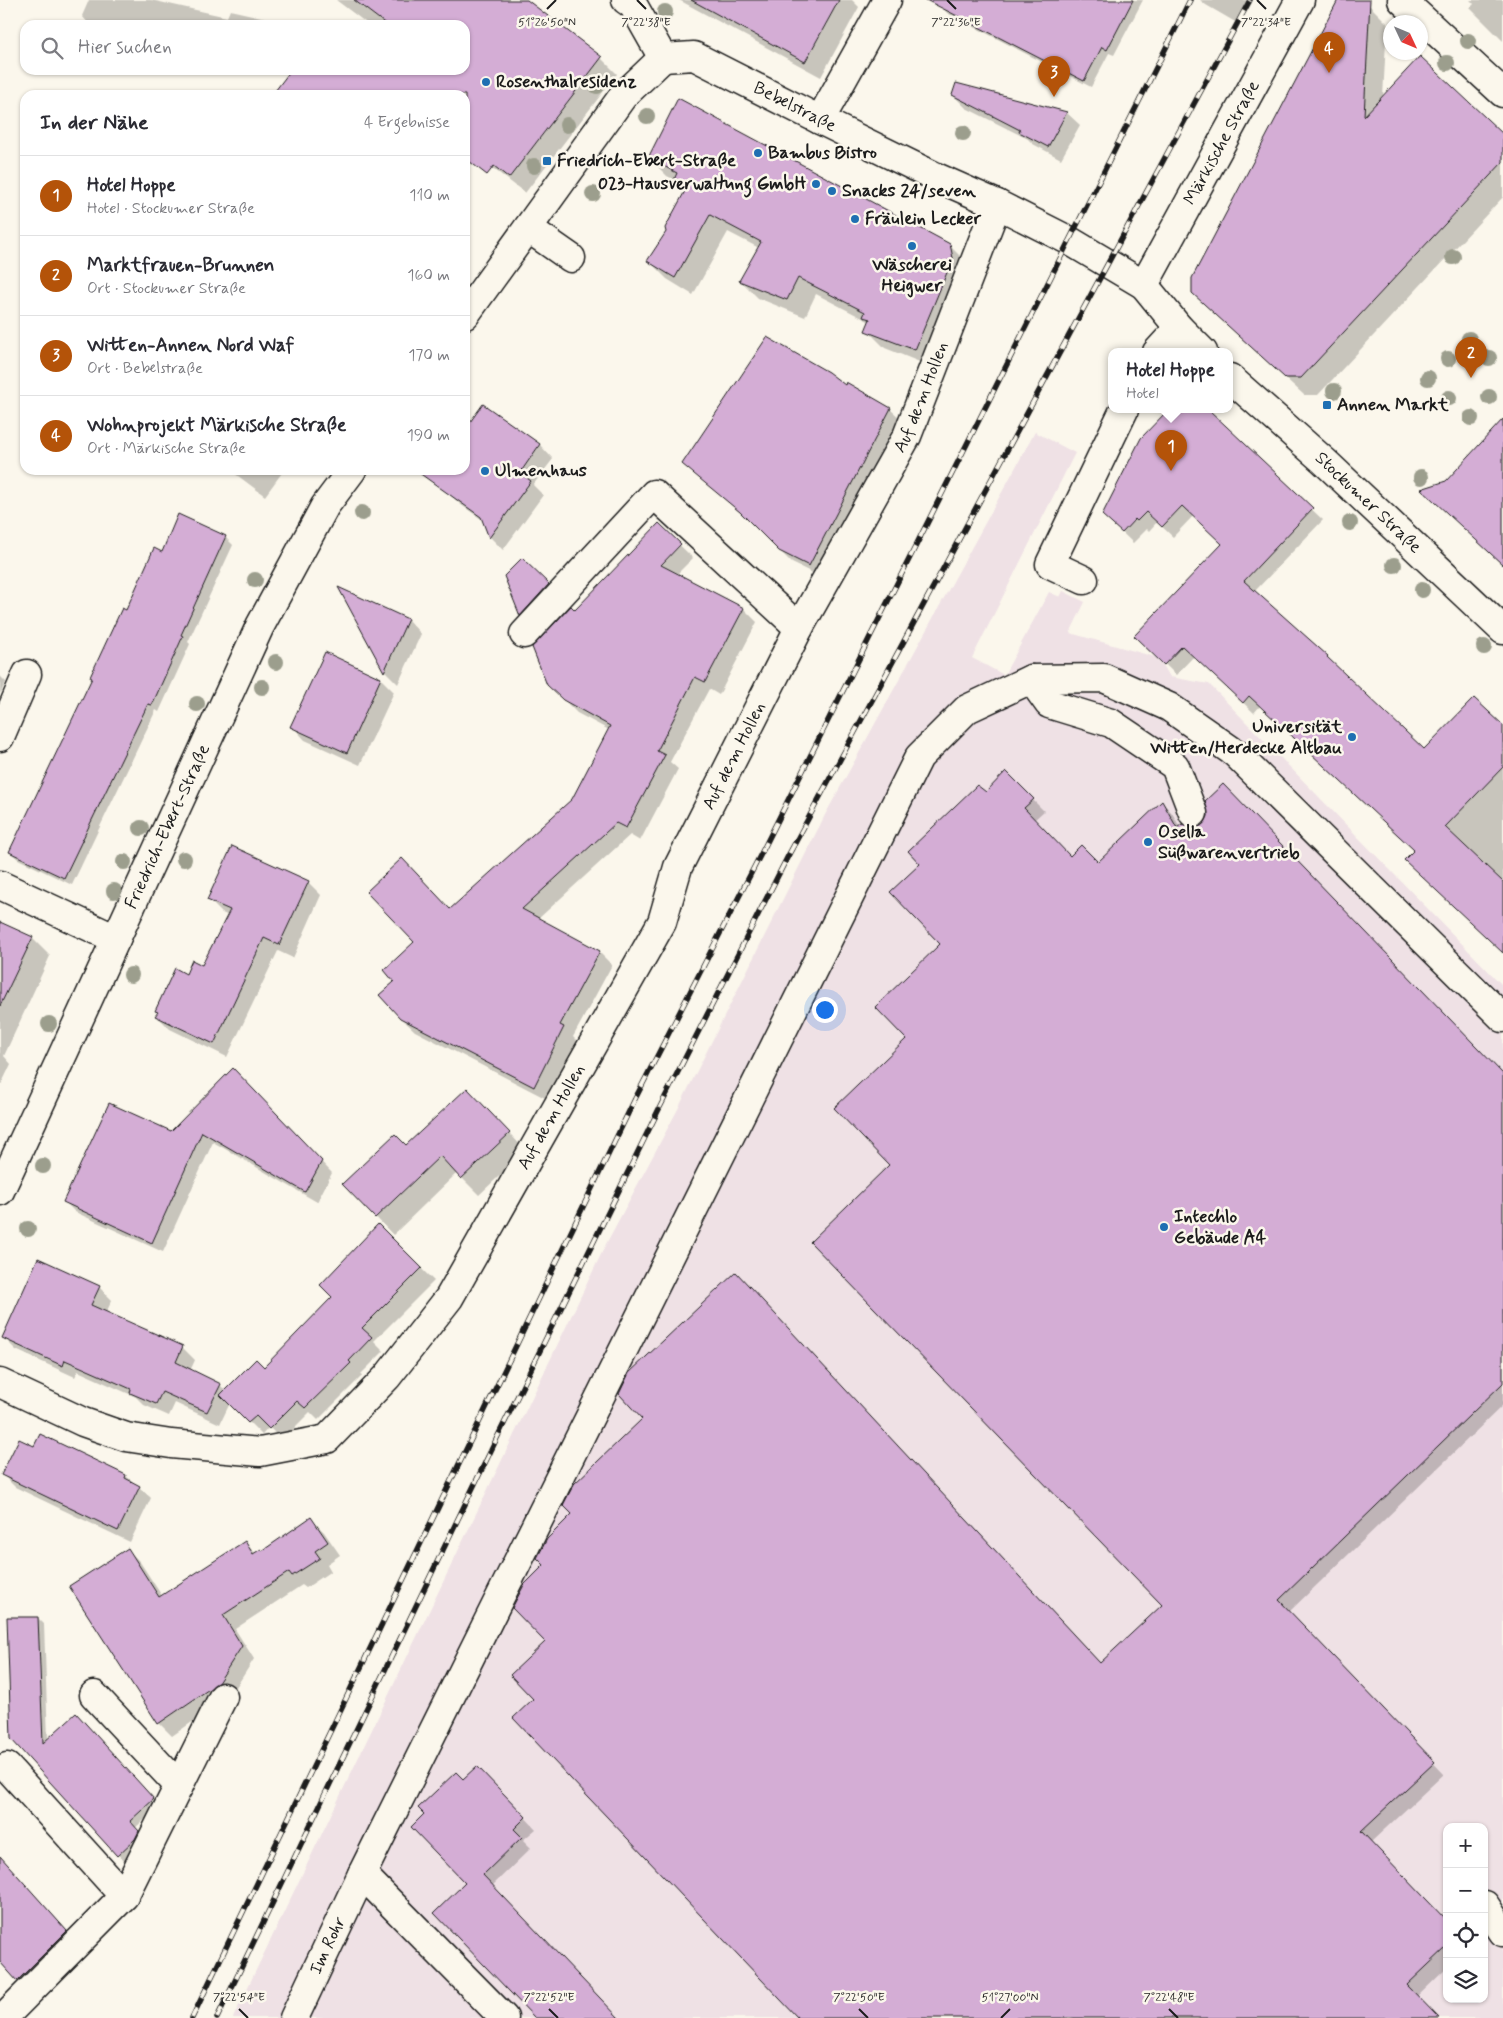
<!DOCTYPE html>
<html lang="de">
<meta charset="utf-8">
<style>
:root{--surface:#fff;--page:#f2f2f3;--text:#2b2b33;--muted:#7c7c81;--line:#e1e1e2;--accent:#b45309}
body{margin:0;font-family:Mynerve,sans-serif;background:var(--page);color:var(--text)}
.controls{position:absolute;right:15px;bottom:15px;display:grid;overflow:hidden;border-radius:10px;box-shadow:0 1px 4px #0004}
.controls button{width:45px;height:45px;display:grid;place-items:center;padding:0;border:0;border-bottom:1px solid var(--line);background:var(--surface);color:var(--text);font:25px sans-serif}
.compass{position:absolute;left:1383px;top:15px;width:45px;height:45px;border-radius:50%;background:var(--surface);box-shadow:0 1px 4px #0004;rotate:134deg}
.you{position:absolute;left:824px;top:1009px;width:18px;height:18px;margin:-12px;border:4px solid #fff;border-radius:50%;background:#1a73e8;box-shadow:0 0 0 8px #1a73e833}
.badge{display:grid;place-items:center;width:32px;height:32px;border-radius:50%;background:var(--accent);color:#fff;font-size:16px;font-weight:700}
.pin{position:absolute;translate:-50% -41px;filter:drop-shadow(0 1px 2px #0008)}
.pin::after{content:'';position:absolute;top:26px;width:18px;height:15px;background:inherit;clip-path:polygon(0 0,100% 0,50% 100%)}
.popup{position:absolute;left:1108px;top:348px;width:125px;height:65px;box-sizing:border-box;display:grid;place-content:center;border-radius:10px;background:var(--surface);filter:drop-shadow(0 1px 4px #0005);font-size:16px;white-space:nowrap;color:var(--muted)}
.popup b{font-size:19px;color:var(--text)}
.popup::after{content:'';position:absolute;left:50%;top:100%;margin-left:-10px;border:10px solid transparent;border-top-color:var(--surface)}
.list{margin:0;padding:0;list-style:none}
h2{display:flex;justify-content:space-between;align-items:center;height:65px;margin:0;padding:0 20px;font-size:21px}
h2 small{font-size:16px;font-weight:400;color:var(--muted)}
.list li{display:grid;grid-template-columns:32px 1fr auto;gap:15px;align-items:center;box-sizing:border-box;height:80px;padding:0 20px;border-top:1px solid var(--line)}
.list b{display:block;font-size:19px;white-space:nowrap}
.list p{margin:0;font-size:16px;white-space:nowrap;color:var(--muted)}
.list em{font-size:16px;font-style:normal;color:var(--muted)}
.icon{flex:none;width:28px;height:28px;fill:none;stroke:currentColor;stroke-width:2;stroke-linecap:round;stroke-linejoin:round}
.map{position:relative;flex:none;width:1503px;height:2018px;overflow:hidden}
.search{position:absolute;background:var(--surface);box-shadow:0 1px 4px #0004;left:20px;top:20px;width:450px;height:55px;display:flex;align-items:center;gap:12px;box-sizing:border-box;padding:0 18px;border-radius:15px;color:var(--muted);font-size:19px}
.panel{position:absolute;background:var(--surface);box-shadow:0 1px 4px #0004;left:20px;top:90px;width:450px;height:385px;border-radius:15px}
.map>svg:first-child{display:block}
</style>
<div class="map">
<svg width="1503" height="2018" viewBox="0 0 1503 2018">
<rect width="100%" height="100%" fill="#fbf7ec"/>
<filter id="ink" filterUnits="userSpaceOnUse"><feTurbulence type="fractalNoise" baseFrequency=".02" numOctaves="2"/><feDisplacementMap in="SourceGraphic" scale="10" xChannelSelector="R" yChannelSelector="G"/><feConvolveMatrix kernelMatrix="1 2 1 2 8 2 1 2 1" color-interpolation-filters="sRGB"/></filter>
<g filter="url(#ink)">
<path fill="#efe1e5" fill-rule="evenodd" d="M1035 432 1075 453 972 658 1004 675 1049 592 1060 597 1063 591 1085 602 1070 633 1159 658 1170 677 1209 684 1503 986V2018H233L606 1244 678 1109 825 815ZM1447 1827H1484V1999H1447Z"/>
<g fill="#0003">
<path d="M89 0H151L227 17 230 10 296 25H90L82 16Z"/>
<path d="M336 0H525L601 58 617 74 525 193 465 147V95H274L293 70H465V25H369Z"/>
<path d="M679 0H852L859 7 821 77Z"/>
<path d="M944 0H1143L1114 55 1109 53 1091 87 947 13 941 6Z"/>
<path d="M1200 0H1249L1237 23 1206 5Z"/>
<path d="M1339 0H1357L1370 6 1387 23 1383 97 1503 136V197L1318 395H1304L1211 310Z"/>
<path d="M1470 0H1503V41L1470 8 1474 4Z"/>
<path d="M957 84 1067 113 1080 125 1061 159 1033 144 1028 139 966 108 953 95Z"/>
<path d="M649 158 949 245 967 263 932 367 885 348 867 330 870 322 816 294 805 317 758 298 740 280 759 248 728 232 693 295 667 279 649 261 667 232 684 195 673 184 675 180 667 176Z"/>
<path d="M846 387 890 409 902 420 821 577 792 563 753 524 684 464Z"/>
<path d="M483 406 540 445 553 459 533 485 543 495 503 550 490 537 484 521 460 504 446 491 451 470H465V431Z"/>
<path d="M1170 410H1207L1323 520 1254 592 1424 751 1503 727V952L1415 851 1260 706 1254 713 1194 656 1176 675 1136 636 1224 544 1194 515 1173 537 1157 522 1149 531 1147 529 1133 543 1104 515 1142 439Z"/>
<path d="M1503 421V565L1443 509 1446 482Z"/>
<path d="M230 470H284L265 496Z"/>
<path d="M659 525 693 558 677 574 744 609 757 622 719 695 709 689 670 762 678 769 640 841 630 835 538 919 599 952 612 965 573 1037 577 1041 547 1099 415 1031 401 1018 396 982 450 911 573 800 609 730 577 713 548 684 575 612Z"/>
<path d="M225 537 233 545 188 642 190 644 159 712 156 710 72 885 18 859 10 852 126 611Z"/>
<path d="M522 560 561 598 534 628 521 615Z"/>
<path d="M341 590 408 620 421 634 398 684 385 671Z"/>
<path d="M325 653 381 679 394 692 360 765 305 740 292 726Z"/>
<path d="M0 676 6 682 0 694Z"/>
<path d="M1006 773 1044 811 1034 820 1070 857 1098 864 1162 802 1172 813 1180 827 1503 1075V1405L1289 1612 1444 1774 1371 1842 1447 1922V1968L1417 1997 1438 2018H800L535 1699 1100 1664 1163 1605 891 1165 907 1039 942 944 922 864Z"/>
<path d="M308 882 321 895 293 958 278 951 227 1057 170 1029 157 1016 159 1013 156 1010 187 975 203 967 229 916 222 913 209 900Z"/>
<path d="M0 923 32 938 50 956 4 1056 11 1064 0 1087Z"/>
<path d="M244 1081 332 1173 317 1202 213 1142 163 1252 75 1212 65 1202 171 1133Z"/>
<path d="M484 1106 526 1151 479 1195 457 1173 393 1235 344 1184 406 1147Z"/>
<path d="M378 1226 434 1281 374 1341 384 1351 361 1374 362 1376 318 1420 310 1412 282 1440 269 1427 262 1435 230 1403 220 1424 175 1403 169 1416 144 1405 136 1397 78 1371 75 1377 16 1350 3 1337 99 1287 112 1300 106 1313 182 1347 195 1360 190 1371 220 1385 226 1391 264 1369 334 1297Z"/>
<path d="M34 1448 126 1476 139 1487 151 1498 130 1542 15 1487 3 1475Z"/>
<path d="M311 1519 324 1532 340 1555 327 1564 331 1571 306 1588 302 1585 235 1629 254 1659 231 1695 172 1736 159 1723 128 1550 140 1562 162 1596 245 1543 256 1554 262 1552Z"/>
<path d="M38 1618 44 1624 48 1740 82 1721 160 1806 135 1828 145 1838 141 1845 124 1861 12 1739Z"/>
<path d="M488 1778 536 1829 523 1840 531 1848 492 1886 617 2018H536L467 1884 463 1781Z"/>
<path d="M0 1856 88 1954 40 2002 0 1960Z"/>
</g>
<g fill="#d4add5" stroke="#1c1c1c">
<path d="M354 0H527L602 57 509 178 494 166 487 175 465 158V95H272L291 70H465V25H387Z"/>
<path d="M691 0H839L805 62Z"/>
<path d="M926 0H1133L1107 50 1102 47 1084 81Z"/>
<path d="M1338 0H1370L1364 116 1420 56 1503 134V162L1301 378H1285L1192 293V278Z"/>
<path d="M956 83 1067 112 1048 147 1019 132 1020 130 952 95Z"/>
<path d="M678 98 950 244 953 258 915 350 865 331 870 319 863 317 865 312 798 278 787 300 739 281 761 242 710 215 675 278 647 261 666 232 665 228 685 191 672 184 677 173 648 158Z"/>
<path d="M767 337 828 372 845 385 846 382 891 408 809 566 779 551 740 512 682 464Z"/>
<path d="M483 404 540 444 520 473 531 481 489 538 481 517 415 470H465V429Z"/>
<path d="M1168 410H1209L1313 508 1244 581 1328 656 1327 657 1424 749 1474 698 1503 725V767L1445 827 1503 882V953L1404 860 1414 850 1249 696 1243 703 1182 646 1164 665 1134 636 1222 544 1182 506 1162 527 1146 512 1137 521 1135 519 1122 533 1102 515 1141 438Z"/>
<path d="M1503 419V565L1421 489 1446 481Z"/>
<path d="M178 514 226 536 181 635 183 636 152 705 148 704 64 878 9 852 92 678 90 677 122 608 126 610 154 548 162 552Z"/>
<path d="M659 523 681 544 661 565 744 608 705 682 695 677 657 751 665 755 626 828 616 823 522 909 600 951 560 1025 564 1027 534 1087 400 1018 379 995 394 982 384 970 414 942 366 892 402 858 450 909 572 799 610 726 563 700 547 685 532 647 571 606 575 610Z"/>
<path d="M522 558 549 584 520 616 504 576Z"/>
<path d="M338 587 408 619 384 672Z"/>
<path d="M325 652 381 678 347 753 290 727Z"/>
<path d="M1006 771 1034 799 1024 808 1070 856 1081 845 1098 862 1162 801 1177 828 1182 824 1190 828 1199 827 1205 822 1208 816 1205 801 1223 784 1503 1074V1383L1279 1600 1435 1762 1361 1831 1447 1921V1947L1407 1985 1439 2018H798L513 1718 533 1699 510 1675 545 1642 512 1608 524 1585 544 1565 537 1558 547 1539 572 1514 563 1505 574 1484 642 1419 619 1394 629 1373 736 1272 1100 1663 1162 1605 810 1242 889 1165 834 1108 906 1039 875 1007 940 944 890 892 920 864 908 851 977 785 986 792Z"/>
<path d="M232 846 309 881 279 945 264 938 214 1044 155 1016 158 1012 155 1011 175 968 186 974 192 960 202 965 230 910 207 900Z"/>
<path d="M0 922 33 937 0 1006Z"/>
<path d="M233 1068 322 1161 305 1192 202 1132 152 1243 63 1202 109 1103 171 1131Z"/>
<path d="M467 1088 510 1133 461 1179 440 1156 375 1218 342 1184 395 1134 406 1145Z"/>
<path d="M378 1224 422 1268 362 1328 372 1337 349 1361 351 1363 305 1408 297 1401 269 1429 256 1416 248 1423 220 1395 256 1359 264 1367 332 1297 320 1285Z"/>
<path d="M38 1258 100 1286 91 1305 183 1346 176 1362 221 1384 207 1412 162 1392 156 1404 130 1393 131 1389 65 1360 63 1366 2 1338Z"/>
<path d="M40 1434 126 1475 125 1478 140 1486 118 1531 1 1475 19 1439 34 1446Z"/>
<path d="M311 1517 328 1542 315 1551 320 1558 292 1576 289 1572 223 1615 242 1646 218 1683 158 1724 69 1586 128 1548 159 1597 245 1541 253 1554 261 1549 262 1551Z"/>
<path d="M7 1617H38L43 1743 76 1713 154 1799 130 1821 139 1831 135 1839 117 1856 11 1739Z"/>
<path d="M477 1766 526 1817 514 1829 522 1837 483 1875 619 2018H535L434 1913 465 1883 411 1827 424 1814 418 1808 456 1772 463 1779Z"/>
<path d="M0 1856 67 1931 17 1981 0 1962Z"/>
</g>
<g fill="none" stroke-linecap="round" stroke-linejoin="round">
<g stroke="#1c1c1c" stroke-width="31">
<g id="minor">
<path d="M626 0 633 5 663 58"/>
<path d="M1402 0 1503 93"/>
<path id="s1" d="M663 58 694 56 820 120 936 177 997 204 1070 241 1144 285 1179 328 1203 352"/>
<path d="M820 120 887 0"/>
<path d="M528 228 571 258"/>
<path id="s2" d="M1144 285 1300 0"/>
<path d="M465 315 623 96 663 58"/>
<path d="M1157 352 1179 328"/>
<path id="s3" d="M1230 378 1324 461 1503 630"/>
<path d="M1084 580 1050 564 1124 410"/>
<path d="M524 634 654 494 799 628"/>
<path d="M1031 679 1049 704 1111 723 1175 766 1193 813"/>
<path d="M0 737 27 674"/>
<path d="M0 885 116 939"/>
<path id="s4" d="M0 1191 260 626 325 506 352 470"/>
<path id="s5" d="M0 1383 83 1422 126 1437 171 1444 260 1452 327 1439 387 1377 449 1298 662 922 678 867 799 628 907 436 997 204"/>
<path d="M94 1695 179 1786"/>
<path d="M7 1767 124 1896"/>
<path d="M1485 1905 1503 1932"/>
<path d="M3 2018 124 1896 223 1697"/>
<path id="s6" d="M294 2018 362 1874"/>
<path d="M504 2018 362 1874 919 757 967 709 1031 679 1104 678 1169 707 1235 753 1503 1018"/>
</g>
</g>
<use href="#minor" stroke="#fbf7ec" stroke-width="28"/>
<g stroke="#1c1c1c" stroke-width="5.5">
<g id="rail">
<path d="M192 2018 635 1099 765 846 1190 0"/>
<path d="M217 2018 497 1438 659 1109 788 856 1250 0"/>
</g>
</g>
<use href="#rail" stroke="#fbf7ec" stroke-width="4" stroke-dasharray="11" stroke-linecap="butt"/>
</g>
<g fill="#9c9e8d">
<circle cx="665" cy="12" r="8"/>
<circle cx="1468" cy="41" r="8"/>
<circle cx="1447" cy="63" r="8"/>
<circle cx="597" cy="86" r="8"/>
<circle cx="647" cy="116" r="8"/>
<circle cx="567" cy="125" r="8"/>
<circle cx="963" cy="133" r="8"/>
<circle cx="534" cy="166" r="8"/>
<circle cx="593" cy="194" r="8"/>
<circle cx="1453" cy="257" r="8"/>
<circle cx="1469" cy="339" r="8"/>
<circle cx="1489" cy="358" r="8"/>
<circle cx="1448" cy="359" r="8"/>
<circle cx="1428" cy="378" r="8"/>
<circle cx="1334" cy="391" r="8"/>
<circle cx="1489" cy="397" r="8"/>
<circle cx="1449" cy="398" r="8"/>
<circle cx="1471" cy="418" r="8"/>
<circle cx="1421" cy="477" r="8"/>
<circle cx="362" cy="513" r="8"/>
<circle cx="1350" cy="523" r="8"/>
<circle cx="1394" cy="565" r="8"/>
<circle cx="255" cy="580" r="8"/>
<circle cx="1422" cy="590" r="8"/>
<circle cx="1484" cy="647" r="8"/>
<circle cx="276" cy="662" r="8"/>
<circle cx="262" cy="687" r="8"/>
<circle cx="197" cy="704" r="8"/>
<circle cx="141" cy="828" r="8"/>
<circle cx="184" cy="859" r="8"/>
<circle cx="124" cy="862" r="8"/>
<circle cx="114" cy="891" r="8"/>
<circle cx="131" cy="975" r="8"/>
<circle cx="49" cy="1024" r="8"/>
<circle cx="43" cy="1166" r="8"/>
<circle cx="28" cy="1229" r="8"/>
</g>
</g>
<path fill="none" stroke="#1c1c1c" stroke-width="2" d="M637 0 646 9M947 0 956 9M1257 0 1266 9M547 9 556 0M239 2009 248 2018M549 2009 558 2018M859 2009 868 2018M1169 2009 1178 2018M1001 2018 1010 2009"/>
<g fill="#1f6fb2" stroke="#fbf7ec" stroke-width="2">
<circle cx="486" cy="82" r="5"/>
<circle cx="758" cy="153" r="5"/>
<rect x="542" y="156" width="10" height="10" rx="2.5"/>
<circle cx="816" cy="184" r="5"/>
<circle cx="832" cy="191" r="5"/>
<circle cx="855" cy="219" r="5"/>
<circle cx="912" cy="246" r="5"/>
<rect x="1322" y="400" width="10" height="10" rx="2.5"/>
<circle cx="485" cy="471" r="5"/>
<circle cx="1352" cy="737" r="5"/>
<circle cx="1148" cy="842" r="5"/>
<circle cx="1164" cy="1227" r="5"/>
</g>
<g text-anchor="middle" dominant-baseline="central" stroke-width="5" stroke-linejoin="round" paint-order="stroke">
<g font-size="18" font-weight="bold" fill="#1c1c1c" stroke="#fbf7ec" text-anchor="start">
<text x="496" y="82">Rosenthalresidenz</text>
<text x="768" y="153">Bambus Bistro</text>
<text x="557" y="161">Friedrich-Ebert-Straße</text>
<text x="806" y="184" text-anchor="end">023-Hausverwaltung GmbH</text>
<text x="842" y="191">Snacks 24/seven</text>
<text x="865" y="219">Fräulein Lecker</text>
<text x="912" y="265" text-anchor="middle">Wäscherei<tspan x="912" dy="21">Heigwer</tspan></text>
<text x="1337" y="405">Annen Markt</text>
<text x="495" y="471">Ulmenhaus</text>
<text x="1342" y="727" text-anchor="end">Universität<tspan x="1342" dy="21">Witten/Herdecke Altbau</tspan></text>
<text x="1158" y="832">Osella<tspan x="1158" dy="21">Süßwarenvertrieb</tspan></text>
<text x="1174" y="1217">Intechlo<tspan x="1174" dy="21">Gebäude A4</tspan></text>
</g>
<g font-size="18" fill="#1c1c1c" stroke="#fbf7ec">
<text stroke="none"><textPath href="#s1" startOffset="144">Bebelstraße</textPath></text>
<text stroke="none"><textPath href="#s2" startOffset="162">Märkische Straße</textPath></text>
<text stroke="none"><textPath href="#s5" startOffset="1546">Auf dem Hollen</textPath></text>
<text stroke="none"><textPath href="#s3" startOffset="186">Stockumer Straße</textPath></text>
<text stroke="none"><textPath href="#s5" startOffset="1141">Auf dem Hollen</textPath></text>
<text stroke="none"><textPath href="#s4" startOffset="401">Friedrich-Ebert-Straße</textPath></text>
<text stroke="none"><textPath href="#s5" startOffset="735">Auf dem Hollen</textPath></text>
<text stroke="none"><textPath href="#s6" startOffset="80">Im Rohr</textPath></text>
</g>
</g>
<g font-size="12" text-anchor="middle" fill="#1c1c1c" stroke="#fbf7ec" stroke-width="5" stroke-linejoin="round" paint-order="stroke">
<text x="646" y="26">7°22'38"E</text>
<text x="956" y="26">7°22'36"E</text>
<text x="1266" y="26">7°22'34"E</text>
<text x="547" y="26">51°26'50"N</text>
<text x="1010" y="2001">51°27'00"N</text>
<text x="239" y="2001">7°22'54"E</text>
<text x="549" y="2001">7°22'52"E</text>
<text x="859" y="2001">7°22'50"E</text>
<text x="1169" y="2001">7°22'48"E</text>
</g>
</svg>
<div class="controls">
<button>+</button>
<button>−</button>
<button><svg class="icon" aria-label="locate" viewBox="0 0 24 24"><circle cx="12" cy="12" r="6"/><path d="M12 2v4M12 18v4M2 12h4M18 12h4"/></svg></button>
<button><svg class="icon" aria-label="layers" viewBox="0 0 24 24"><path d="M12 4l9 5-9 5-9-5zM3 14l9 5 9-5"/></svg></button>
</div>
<svg class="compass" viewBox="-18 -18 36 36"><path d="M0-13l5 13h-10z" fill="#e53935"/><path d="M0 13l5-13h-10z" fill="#7c7c81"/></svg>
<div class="you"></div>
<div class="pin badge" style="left:1171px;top:471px">1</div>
<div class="popup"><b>Hotel Hoppe</b>Hotel</div>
<div class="pin badge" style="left:1471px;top:378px">2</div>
<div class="pin badge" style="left:1054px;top:97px">3</div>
<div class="pin badge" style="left:1329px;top:73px">4</div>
<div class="search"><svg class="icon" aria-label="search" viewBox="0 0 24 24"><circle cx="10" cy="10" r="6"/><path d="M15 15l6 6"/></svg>Hier suchen</div>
<section class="panel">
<h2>In der Nähe<small>4 Ergebnisse</small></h2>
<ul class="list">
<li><span class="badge">1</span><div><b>Hotel Hoppe</b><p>Hotel · Stockumer Straße</p></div><em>110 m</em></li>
<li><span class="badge">2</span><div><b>Marktfrauen-Brunnen</b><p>Ort · Stockumer Straße</p></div><em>160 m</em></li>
<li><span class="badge">3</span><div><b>Witten-Annen Nord Waf</b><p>Ort · Bebelstraße</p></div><em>170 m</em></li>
<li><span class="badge">4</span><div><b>Wohnprojekt Märkische Straße</b><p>Ort · Märkische Straße</p></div><em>190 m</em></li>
</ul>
</section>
</div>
